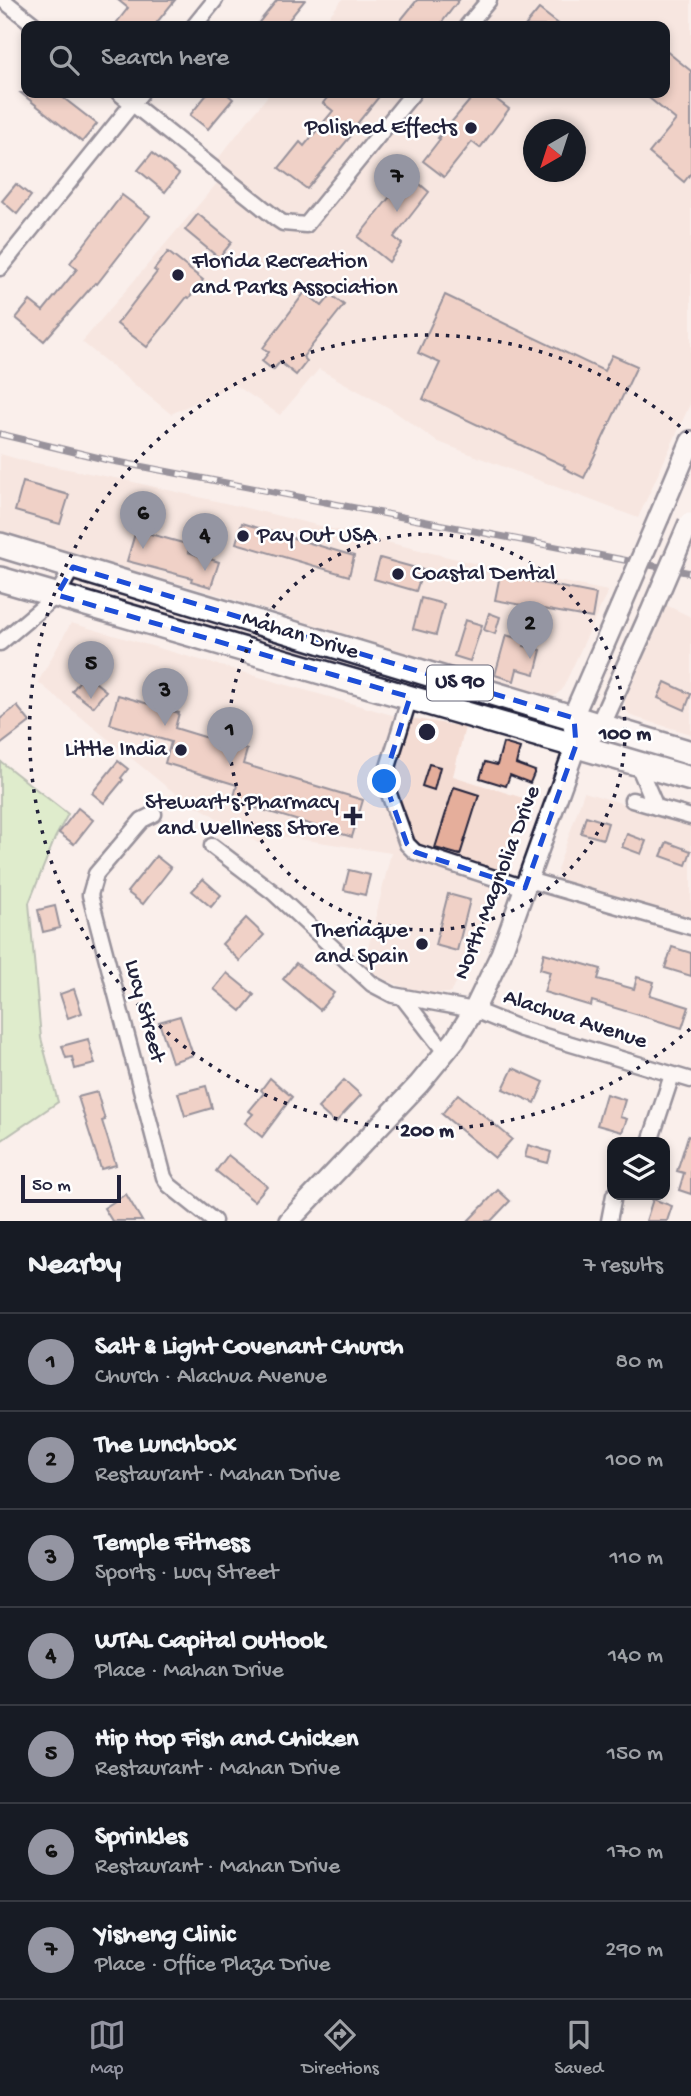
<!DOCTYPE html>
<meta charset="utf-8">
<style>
:root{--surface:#171b24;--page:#242831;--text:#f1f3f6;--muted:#9ea1a6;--line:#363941;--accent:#9495a2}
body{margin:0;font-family:"Gochi Hand",sans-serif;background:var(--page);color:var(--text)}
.controls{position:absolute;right:21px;bottom:21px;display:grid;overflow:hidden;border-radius:14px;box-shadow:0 4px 10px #0003}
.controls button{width:63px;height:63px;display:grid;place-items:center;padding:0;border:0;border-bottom:2px solid var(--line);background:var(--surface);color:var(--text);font:35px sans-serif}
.compass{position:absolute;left:523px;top:119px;width:63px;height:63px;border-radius:50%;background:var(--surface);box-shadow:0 4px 10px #0003;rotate:219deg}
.scale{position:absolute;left:21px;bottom:18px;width:100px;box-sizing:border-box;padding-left:7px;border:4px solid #22223b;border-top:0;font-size:19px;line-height:24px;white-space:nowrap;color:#22223b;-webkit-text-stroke:5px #fff;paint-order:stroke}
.you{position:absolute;left:385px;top:782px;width:24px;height:24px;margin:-18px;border:5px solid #fff;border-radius:50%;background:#1a73e8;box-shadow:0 0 0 10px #1a73e833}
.badge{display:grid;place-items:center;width:46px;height:46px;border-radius:50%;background:var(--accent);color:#111;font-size:23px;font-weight:700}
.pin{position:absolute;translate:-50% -58px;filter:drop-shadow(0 2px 4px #0008)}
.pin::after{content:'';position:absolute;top:37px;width:24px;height:21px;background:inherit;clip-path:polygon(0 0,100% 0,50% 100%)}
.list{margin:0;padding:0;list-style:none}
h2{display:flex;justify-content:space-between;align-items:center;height:91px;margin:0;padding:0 28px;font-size:30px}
h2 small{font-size:23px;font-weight:400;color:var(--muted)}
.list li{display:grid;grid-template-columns:46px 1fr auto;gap:21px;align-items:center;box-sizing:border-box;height:98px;padding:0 28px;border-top:2px solid var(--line)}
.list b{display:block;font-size:26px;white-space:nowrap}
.list p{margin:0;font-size:23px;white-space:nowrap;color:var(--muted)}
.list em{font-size:23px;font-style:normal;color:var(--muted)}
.icon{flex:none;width:38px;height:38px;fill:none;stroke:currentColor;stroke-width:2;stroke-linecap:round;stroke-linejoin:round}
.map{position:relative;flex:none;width:691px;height:1221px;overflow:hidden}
.search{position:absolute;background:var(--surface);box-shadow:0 4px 10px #0003;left:21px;right:21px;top:21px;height:77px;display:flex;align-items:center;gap:18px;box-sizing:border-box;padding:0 24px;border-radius:14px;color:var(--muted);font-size:26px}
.sheet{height:777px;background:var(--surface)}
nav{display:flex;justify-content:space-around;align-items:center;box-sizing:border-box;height:98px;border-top:2px solid var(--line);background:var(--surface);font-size:19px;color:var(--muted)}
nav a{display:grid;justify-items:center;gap:4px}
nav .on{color:var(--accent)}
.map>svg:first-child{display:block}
</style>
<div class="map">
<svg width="691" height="1221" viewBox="0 0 691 1221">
<rect width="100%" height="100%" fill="#faefeb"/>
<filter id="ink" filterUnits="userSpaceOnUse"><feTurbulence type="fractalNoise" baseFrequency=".0143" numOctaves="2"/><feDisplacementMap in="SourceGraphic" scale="14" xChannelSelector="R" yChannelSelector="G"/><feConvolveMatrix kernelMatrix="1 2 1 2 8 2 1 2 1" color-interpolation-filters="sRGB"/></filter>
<g filter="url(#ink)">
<g fill="#f4dcd3" fill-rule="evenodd">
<path d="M342 0H691V402L638 518 436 441 391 409 319 369 280 415 234 384 171 414 82 342 229 169 217 160 270 93H665V26H321ZM534 130H576V172H534Z"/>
<path d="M0 454 25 461 120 479 242 507 498 569 608 591 562 690 553 697 542 696 216 594 0 532Z"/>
<path d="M666 605 691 617V734L631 716 625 709V700Z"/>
<path d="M71 623 392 715 465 727 453 776 526 799 491 887 466 966 450 993H417L363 970 391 853 280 836 258 843 168 788 38 682Z"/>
<path d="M584 792 691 824V919L561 881 557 870Z"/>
</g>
<path fill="#bee9a6" stroke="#708670" stroke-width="2" d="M0 761 68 814 55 838 29 903 41 1038 58 1102 2 1140 0 1139Z"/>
<g fill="#e5ae9b" stroke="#22223b" stroke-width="2">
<path d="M118 0H175L154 26H114L128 8Z"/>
<path d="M277 0H305L284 26H256Z"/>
<path d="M417 0H459L439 26H396Z"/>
<path d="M539 9 561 26H525Z"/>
<path d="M665 50 691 71V173L684 182 649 153 676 120 643 93H665Z"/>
<path d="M21 93H57L97 124 82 142Z"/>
<path d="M208 93H226L233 99 208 129 190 115Z"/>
<path d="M331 93H382L348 135 350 137 307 189 279 168 300 142 304 146 333 111 323 103Z"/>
<path d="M476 93H488L509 109 480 148 472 142 444 177 423 161 440 139 438 138Z"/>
<path d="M152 153 179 174 165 192 138 170Z"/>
<path d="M408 174 429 192 394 237 402 244 389 262 358 237Z"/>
<path d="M16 184 31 196 17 214 2 201Z"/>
<path d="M122 195 150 216 97 284 95 283 44 341 16 318 30 301 43 311 77 269 70 263Z"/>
<path d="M198 214 232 242 219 258 185 230Z"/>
<path d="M168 252 203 280 189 298 187 297 147 347 117 324 157 272 154 270Z"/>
<path d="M305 292 322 306 331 295 344 305 303 357 307 361 296 375 280 362 273 370 262 361 269 352 263 348Z"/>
<path d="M445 295 604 371 612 355 637 366 584 478 564 468 565 466 423 399 440 363 418 353Z"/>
<path d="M23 482 69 495 60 524 15 511Z"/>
<path d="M242 523 354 556 349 576 236 543Z"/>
<path d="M136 530 190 545 188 552 219 562 211 587 191 581 192 578 127 561Z"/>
<path d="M380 558 423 570 416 591 374 579Z"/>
<path d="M500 575 596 594 592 618 495 600Z"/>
<path d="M421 598 444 604 436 635 413 629Z"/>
<path d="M489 613 500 617 495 634 484 630Z"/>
<path d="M465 620 482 625 470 661 454 656Z"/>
<path d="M506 635 526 641 524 646 541 650 535 674 517 669 514 681 495 675Z"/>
<path d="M85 674 106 691 93 707 72 691Z"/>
<path d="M665 682 691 694 685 710 658 698Z"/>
<path d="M118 695 179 713 175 728 247 750 243 764 363 800 352 837 233 801 237 785 165 763 171 742 110 724Z"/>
<path d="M17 706 30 722 0 745V719Z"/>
<path d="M503 743 520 748 516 764 535 771 530 783 510 775 506 786 480 778 485 762 497 765Z"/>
<path d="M118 761 128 769 121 778 123 780 104 803 92 793Z"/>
<path d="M429 764 440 767 434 790 422 786Z"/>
<path d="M454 787 479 795 460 855 435 848Z"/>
<path d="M78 808 93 820 74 844 59 833Z"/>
<path d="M586 816 608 823 603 839 581 833Z"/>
<path d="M627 834 646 841 641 854 622 847Z"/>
<path d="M667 842 691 851 686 865 661 856Z"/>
<path d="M156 856 171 868 143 904 127 892Z"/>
<path d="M349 870 370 875 365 895 344 890Z"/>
<path d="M203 879 221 895 211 907 192 891Z"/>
<path d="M448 894 470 900 457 951 435 945Z"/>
<path d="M55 906 60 928 43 932 38 910Z"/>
<path d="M246 918 264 935 240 961 222 944Z"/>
<path d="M672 947 691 953V976L665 968Z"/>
<path d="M544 953 601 969 598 979 634 989 637 977 654 982 650 995 689 1007 682 1028 592 1001 591 1006 544 992 550 972 540 969Z"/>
<path d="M296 963 334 993 320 1010 283 979Z"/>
<path d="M227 973 254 995 241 1011 214 989Z"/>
<path d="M74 989 82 1013 68 1018 60 994Z"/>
<path d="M180 1016 193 1055 172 1062 159 1022Z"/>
<path d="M88 1039 95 1064 75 1069 72 1057 66 1058 62 1046Z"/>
<path d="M513 1068 544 1082 535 1103 503 1089Z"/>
<path d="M270 1078 292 1097 262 1137 245 1123 253 1114 249 1111 264 1093 261 1090Z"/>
<path d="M344 1080 361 1095 335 1123 318 1108Z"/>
<path d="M206 1086 212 1108 185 1116 178 1093Z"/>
<path d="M97 1092 105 1120 102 1121 116 1165 101 1169 78 1097Z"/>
<path d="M458 1094 512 1139 495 1158 442 1114Z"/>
<path d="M606 1094 625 1100 620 1117 627 1119 622 1132 597 1125Z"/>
<path d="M688 1136 691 1137V1194L679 1190 684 1173 677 1171Z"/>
<path d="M528 1145 551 1152 548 1163 525 1157Z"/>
<path d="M228 1155 267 1186 254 1201 216 1171Z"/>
<path d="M498 1190 510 1201 491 1221H468Z"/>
<path d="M126 1194 142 1221H112L104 1208Z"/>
<path d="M653 1199 672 1206 667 1221H646Z"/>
</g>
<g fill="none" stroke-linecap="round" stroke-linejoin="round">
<g stroke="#22223b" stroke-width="19">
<g id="street">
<path d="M3 0 36 26"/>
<path d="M194 26 215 0"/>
<path d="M467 26 489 0"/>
<path d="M119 93 277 219 283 223 306 225 413 93"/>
<path d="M0 268 141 93"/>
<path d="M0 643 57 595 73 567"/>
<path d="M410 697 384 780 407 844 415 852 525 888"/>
<path d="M637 763 656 807"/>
<path d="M632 800 691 817"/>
<path d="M154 814 142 820 96 874 90 895 164 1177 169 1185 214 1221"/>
<path d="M212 846 274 893 372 984 393 995 474 1010 521 1029 691 1080"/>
<path d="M528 880 691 927"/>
<path d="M403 998 445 1052"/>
<path d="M650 1142 672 1075"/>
<path d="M609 1221 614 1195"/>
</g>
</g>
<g stroke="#22223b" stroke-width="24">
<g id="secondary">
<path d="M659 517 691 441"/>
<path d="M576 745 590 737 600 726 650 614"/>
<path d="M289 1221 419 1084 455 1040 474 1010 501 954 576 745 573 724 577 707 620 608"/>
</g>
</g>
<g stroke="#22223b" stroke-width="28">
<g id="primary">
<path d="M0 545 691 753"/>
<path d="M0 579 691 779"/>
</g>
</g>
<use href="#street" stroke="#fff" stroke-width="14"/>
<use href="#secondary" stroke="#fff" stroke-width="19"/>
<use href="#primary" stroke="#fff" stroke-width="23"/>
<g stroke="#22223b" stroke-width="7">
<path id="rail" d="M0 434 108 460 691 573"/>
</g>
<use href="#rail" stroke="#fff" stroke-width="4.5" stroke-dasharray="13" stroke-linecap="butt"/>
<g stroke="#22223b" stroke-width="24" stroke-linecap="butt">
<g id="secondary-bridge">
<path d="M620 608 659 517"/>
<path d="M650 614 689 523"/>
</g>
</g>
<use href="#secondary-bridge" stroke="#fff" stroke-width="19"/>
</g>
</g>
<path d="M0 0H691V1221H0ZM73 567 574 718 576 745 525 888 415 852 407 844 384 780 410 697 57 595Z" fill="#faefeb" fill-opacity=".55" fill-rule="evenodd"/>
<path fill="none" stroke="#1d4ed8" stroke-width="5" stroke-dasharray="14 9" stroke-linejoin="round" d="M73 567 574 718 576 745 525 888 415 852 407 844 384 780 410 697 57 595Z"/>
<g fill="none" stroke="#22223b" stroke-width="3.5" stroke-dasharray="3.5 7">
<circle cx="427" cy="732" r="198"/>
<path d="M690 1029A397 397 0 1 1 690 435"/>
</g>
<g fill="#22223b" stroke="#fff" stroke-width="2.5">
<circle cx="471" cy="128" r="7"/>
<circle cx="178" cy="275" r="7"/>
<circle cx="243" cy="536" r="7"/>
<circle cx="398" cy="574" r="7"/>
<circle cx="181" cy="750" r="7"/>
<path d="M349.5 805.5h7v7h7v7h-7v7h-7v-7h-7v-7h7z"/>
<circle cx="422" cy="944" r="7"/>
</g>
<g text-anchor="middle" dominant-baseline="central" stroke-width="5" stroke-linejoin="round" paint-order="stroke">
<rect fill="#fff" stroke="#646476" stroke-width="2" x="427" y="665.5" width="66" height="35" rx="5"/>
<g font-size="21" font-weight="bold" fill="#22223b">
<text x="460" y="683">US 90</text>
</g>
<g font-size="23" fill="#22223b" stroke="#fff" text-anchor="end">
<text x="457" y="128">Polished Effects</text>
<text x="192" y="262" text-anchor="start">Florida Recreation<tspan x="192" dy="26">and Parks Association</tspan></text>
<text x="257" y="536" text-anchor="start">Pay Out USA</text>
<text x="412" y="574" text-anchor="start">Coastal Dental</text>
<text x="167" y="750">Little India</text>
<text x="339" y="803">Stewart's Pharmacy<tspan x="339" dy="26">and Wellness Store</tspan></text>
<text x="408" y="931">Theriaque<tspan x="408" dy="26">and Spain</tspan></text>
</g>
<g font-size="23" fill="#22223b" stroke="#fff">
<text transform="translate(300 636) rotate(17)">Mahan Drive</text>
<text transform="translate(498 883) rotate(-69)">North Magnolia Drive</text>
<text transform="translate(144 1011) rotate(75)">Lucy Street</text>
<text transform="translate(575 1020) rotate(18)">Alachua Avenue</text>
</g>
</g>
<circle cx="427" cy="732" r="10" fill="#22223b" stroke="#fff" stroke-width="3.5"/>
<g font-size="21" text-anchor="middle" font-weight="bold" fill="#22223b" stroke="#fff" stroke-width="5" stroke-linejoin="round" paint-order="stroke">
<text x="625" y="739">100 m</text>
<text x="427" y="1136">200 m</text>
</g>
</svg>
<div class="controls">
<button><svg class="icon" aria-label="layers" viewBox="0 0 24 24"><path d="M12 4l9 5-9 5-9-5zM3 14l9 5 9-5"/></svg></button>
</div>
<svg class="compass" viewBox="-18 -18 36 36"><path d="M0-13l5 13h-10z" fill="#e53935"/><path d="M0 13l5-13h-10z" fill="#9ea1a6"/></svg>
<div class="scale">50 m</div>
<div class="you"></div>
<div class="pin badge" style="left:230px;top:765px">1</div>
<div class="pin badge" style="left:530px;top:659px">2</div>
<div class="pin badge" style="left:165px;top:726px">3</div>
<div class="pin badge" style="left:205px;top:571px">4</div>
<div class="pin badge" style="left:91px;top:699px">5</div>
<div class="pin badge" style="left:143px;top:549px">6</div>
<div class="pin badge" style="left:397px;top:212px">7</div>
<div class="search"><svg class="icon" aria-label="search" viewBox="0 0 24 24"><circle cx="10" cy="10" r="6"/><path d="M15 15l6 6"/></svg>Search here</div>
</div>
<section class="sheet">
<h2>Nearby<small>7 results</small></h2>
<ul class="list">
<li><span class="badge">1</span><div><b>Salt &amp; Light Covenant Church</b><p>Church · Alachua Avenue</p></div><em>80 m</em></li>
<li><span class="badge">2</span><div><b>The Lunchbox</b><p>Restaurant · Mahan Drive</p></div><em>100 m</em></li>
<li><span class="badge">3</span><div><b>Temple Fitness</b><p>Sports · Lucy Street</p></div><em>110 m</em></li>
<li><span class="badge">4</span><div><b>WTAL Capital Outlook</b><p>Place · Mahan Drive</p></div><em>140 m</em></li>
<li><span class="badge">5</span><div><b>Hip Hop Fish and Chicken</b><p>Restaurant · Mahan Drive</p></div><em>150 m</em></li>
<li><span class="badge">6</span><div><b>Sprinkles</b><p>Restaurant · Mahan Drive</p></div><em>170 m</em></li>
<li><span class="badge">7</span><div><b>Yisheng Clinic</b><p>Place · Office Plaza Drive</p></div><em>290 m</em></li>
</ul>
</section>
<nav>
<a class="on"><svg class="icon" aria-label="map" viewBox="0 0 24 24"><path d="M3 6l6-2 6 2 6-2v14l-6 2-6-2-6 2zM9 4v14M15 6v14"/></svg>Map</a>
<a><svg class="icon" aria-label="directions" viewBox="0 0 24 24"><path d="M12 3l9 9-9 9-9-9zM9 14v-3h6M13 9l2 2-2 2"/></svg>Directions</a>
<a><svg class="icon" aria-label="saved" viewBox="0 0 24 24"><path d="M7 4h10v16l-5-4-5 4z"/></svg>Saved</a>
</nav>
